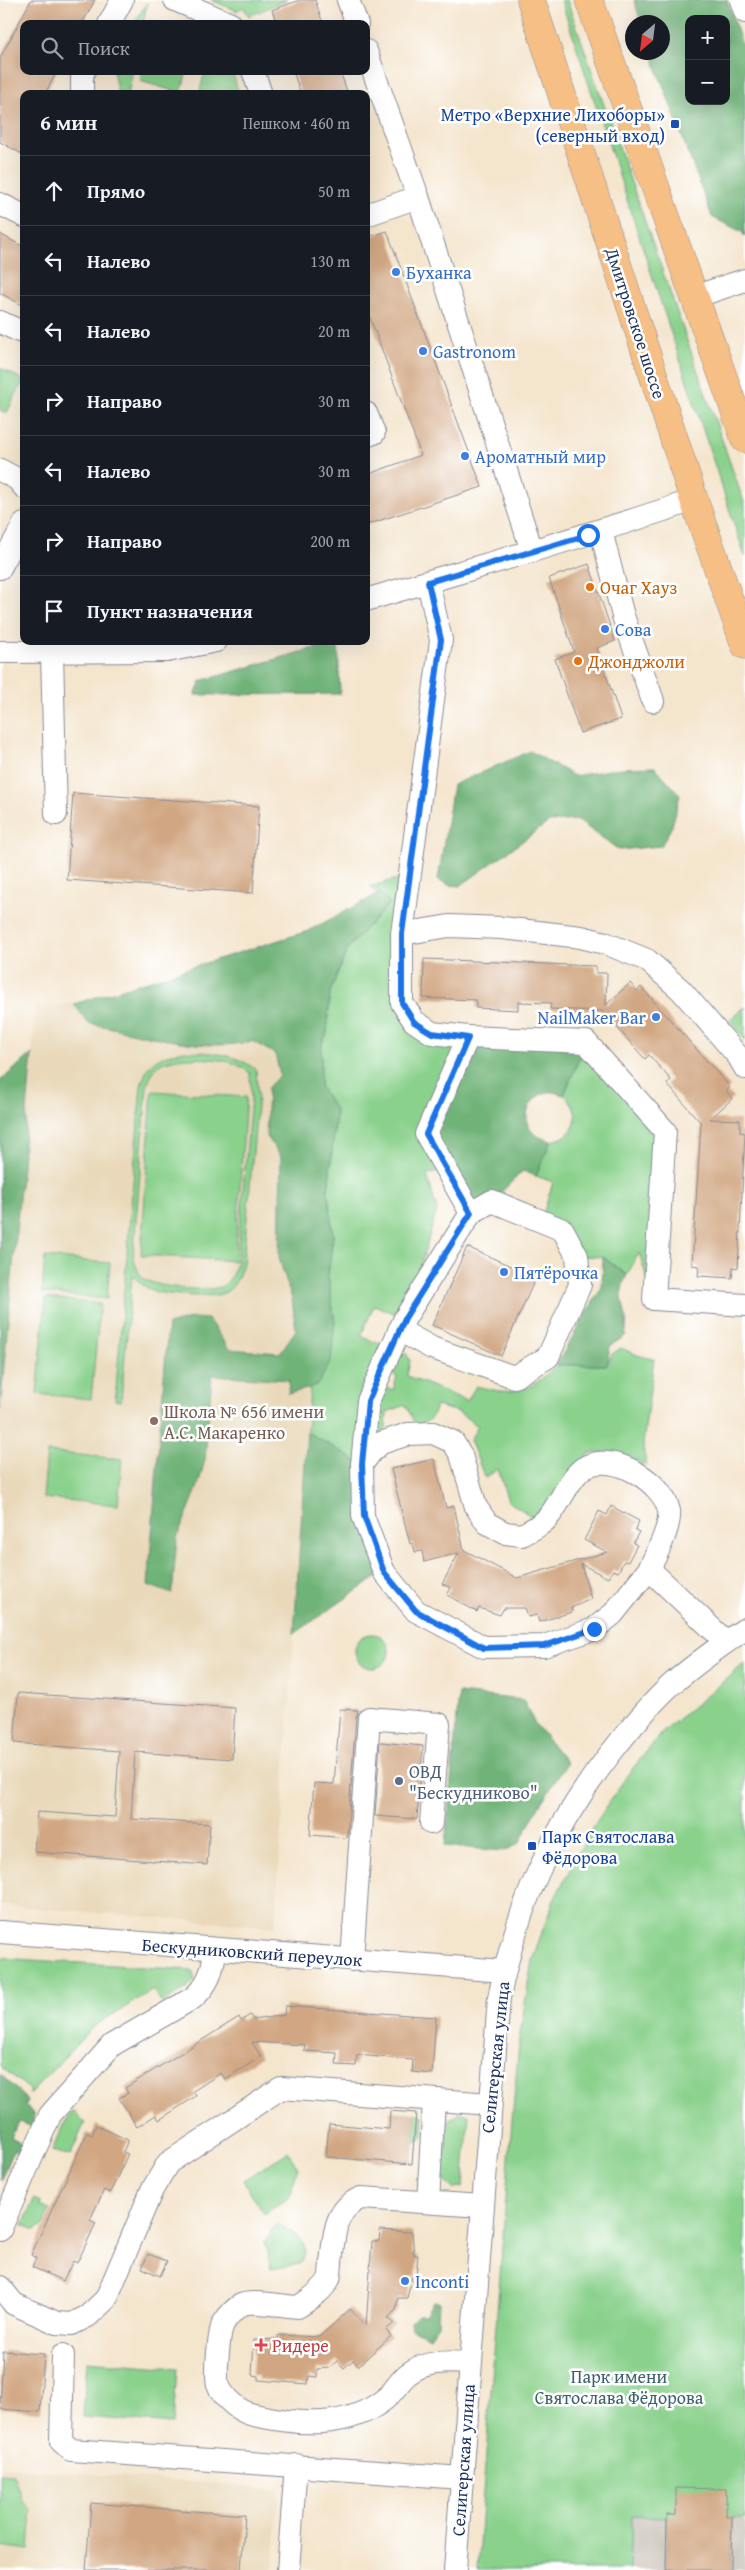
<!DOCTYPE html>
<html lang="ru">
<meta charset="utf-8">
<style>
:root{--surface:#171b24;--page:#20242c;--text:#f1f3f6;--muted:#9ea1a6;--line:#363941}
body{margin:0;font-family:"Gentium Book Plus",serif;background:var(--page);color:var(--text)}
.controls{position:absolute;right:15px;top:15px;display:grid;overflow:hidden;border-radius:10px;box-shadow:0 5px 20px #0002}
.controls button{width:45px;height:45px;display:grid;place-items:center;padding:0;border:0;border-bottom:1px solid var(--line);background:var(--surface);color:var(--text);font:25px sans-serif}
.compass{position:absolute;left:625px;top:15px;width:45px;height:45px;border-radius:50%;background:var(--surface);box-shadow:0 5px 20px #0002;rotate:208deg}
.stop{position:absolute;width:15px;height:15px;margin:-11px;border:4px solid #1a73e8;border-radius:50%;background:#fff}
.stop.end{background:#1a73e8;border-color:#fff;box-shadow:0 1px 5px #0008}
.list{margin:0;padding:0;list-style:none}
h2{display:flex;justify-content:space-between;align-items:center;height:65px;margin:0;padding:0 20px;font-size:21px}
h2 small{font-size:16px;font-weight:400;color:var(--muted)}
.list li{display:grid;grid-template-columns:32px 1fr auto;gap:15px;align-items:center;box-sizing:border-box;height:70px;padding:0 20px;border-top:1px solid var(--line)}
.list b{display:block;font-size:19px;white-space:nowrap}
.list em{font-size:16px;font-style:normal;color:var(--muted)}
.icon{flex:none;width:28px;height:28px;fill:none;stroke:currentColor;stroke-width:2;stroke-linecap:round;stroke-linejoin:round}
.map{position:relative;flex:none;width:745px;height:2570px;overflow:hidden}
.search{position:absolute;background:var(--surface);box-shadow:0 5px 20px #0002;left:20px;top:20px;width:350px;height:55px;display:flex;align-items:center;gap:12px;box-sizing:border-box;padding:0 18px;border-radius:10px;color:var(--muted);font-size:19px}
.panel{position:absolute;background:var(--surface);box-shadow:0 5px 20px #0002;left:20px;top:90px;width:350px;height:555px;border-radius:10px}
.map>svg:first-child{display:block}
</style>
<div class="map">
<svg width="745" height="2570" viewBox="0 0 745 2570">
<rect width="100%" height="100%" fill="#fff"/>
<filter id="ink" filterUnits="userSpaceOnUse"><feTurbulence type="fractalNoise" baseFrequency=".02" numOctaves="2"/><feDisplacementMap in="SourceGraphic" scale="10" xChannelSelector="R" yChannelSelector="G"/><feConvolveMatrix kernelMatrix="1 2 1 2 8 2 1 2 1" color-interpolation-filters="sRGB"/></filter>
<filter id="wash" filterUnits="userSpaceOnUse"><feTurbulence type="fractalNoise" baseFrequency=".0096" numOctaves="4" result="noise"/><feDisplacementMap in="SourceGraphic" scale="20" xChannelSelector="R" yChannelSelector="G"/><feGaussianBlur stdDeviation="1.12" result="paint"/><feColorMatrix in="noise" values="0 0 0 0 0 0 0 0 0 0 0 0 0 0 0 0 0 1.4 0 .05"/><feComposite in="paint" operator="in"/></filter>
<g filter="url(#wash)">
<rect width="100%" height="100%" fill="#f4e5cd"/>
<g fill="#e9d9ba">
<path d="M308 931 314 1326 275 1927 0 1905V1410L36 1007 74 1004Z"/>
<path d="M0 2467 279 2489 273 2570H0Z"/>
</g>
<g fill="#c9c3b8">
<path d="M632 2516 667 2517 666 2570H630Z"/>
<path d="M732 2517 745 2518V2570H731Z"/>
</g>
<g fill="#8ad18c" stroke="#528075" fill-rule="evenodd">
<path d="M211 0H287L249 16 243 7 237 11Z"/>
<path d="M561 0H567L745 505V557Z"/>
<path d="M147 3 143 24H133Z"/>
<path d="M113 71H133L128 94H118Z"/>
<path d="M142 71H187L181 93 140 81Z"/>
<path d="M205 71H232L239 94H199Z"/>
<path d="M0 368 24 380 6 414 0 410Z"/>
<path d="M410 875 402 934 414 1021 468 1037 446 1169 427 1175 437 1210 405 1318 374 1305 361 1336 391 1349 362 1464 307 1432 310 1388 318 1383 335 1322 328 1276 333 1235 328 1192 336 1112 320 1086 322 1043 327 1033 330 992 348 948 390 903 370 887Z"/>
<path d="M745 1007V1040L730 1019Z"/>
<path d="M586 1042 665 1131 654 1299 639 1253 627 1275 603 1257 577 1256 541 1221 553 1182 536 1176 551 1141C577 1137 584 1113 564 1095Z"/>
<path d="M184 1051C210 1053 234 1052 256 1070L258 1096 243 1263C240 1273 236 1286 226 1292 214 1299 171 1295 157 1292 146 1289 139 1282 132 1275L121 1401 115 1400 141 1086C149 1058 157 1057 184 1051ZM184 1058C207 1059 232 1057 250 1073L251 1096 237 1262C234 1270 232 1279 224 1285 213 1294 155 1287 144 1279 138 1274 136 1265 133 1258L147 1087C154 1062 161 1062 184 1058Z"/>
<path d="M152 1091 246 1097 235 1261 141 1255Z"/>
<path d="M45 1257 110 1263 107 1299 42 1293Z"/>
<path d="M46 1298 100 1304 91 1399 37 1394Z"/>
<path d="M621 1348 640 1356 654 1359 643 1444 646 1465 610 1451 588 1454 534 1518 508 1501 498 1469 485 1478 470 1440 478 1426 458 1412 436 1406C432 1419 429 1423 415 1424L406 1405 387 1412 386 1429 381 1435 375 1432 376 1417 384 1386 393 1390 397 1377 388 1372 397 1354 406 1353 410 1361 407 1376 467 1401 476 1386C514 1396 528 1394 556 1365H607L612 1354Z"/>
<path d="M47 1452 122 1459 118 1505 43 1498Z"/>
<circle cx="372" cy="1651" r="17"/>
<path d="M745 1663V2518H732L731 2570H666L667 2517 632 2516 630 2570H477L512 2120 520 2034 532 1960 553 1902 589 1833 628 1774 663 1732Z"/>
<path d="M0 1958 192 1970 195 1980 187 1988 162 2003 153 1990 93 2027 30 2094 28 2088 0 2066Z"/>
<path d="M73 2111 85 2122 70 2156 52 2151 63 2125Z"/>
<path d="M416 2113 424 2116 423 2137 413 2144Z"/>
<path d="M459 2113 469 2114 463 2187 453 2188 443 2179 448 2121Z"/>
<path d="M288 2152 298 2168 289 2198 264 2214 243 2180Z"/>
<path d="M34 2199 41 2202 40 2205 50 2209 43 2225 36 2230 23 2225Z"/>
<path d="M277 2223C292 2233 317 2244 299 2264L271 2269 264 2242Z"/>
<path d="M87 2361 177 2368 173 2424 83 2417Z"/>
<path d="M0 2474 13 2475 22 2499 32 2510 29 2550 0 2546Z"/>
</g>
<g fill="#6fb378" stroke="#45716b" fill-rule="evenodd">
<path d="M634 0H727L745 53V237L742 232 712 217 651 53 662 52V22H641ZM689 19H726V101H689Z"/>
<path d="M338 641 340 694 195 695 201 681Z"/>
<path d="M530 751 574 776 621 768 655 767 680 795 672 826 661 846 619 850 577 820 549 822 460 886 449 885 438 880 453 785Z"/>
<path d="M380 893 390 903 348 948 330 992 327 1033 322 1043 320 1086 336 1111 328 1192 333 1235 328 1276 335 1322 331 1361 318 1384 310 1388 288 1394 289 1380 212 1375 205 1460 197 1489 177 1538 172 1594 148 1585 168 1325 194 1318 208 1319 229 1349 280 1353 296 1330 292 1299 279 1258 281 1157 266 1135 268 1087 280 1075 275 1054 252 1041C201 1054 138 1032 88 1023L74 1004 308 931Z"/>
<path d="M468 1037 586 1042 564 1095C559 1094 553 1091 548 1092 529 1095 518 1123 536 1135 540 1138 546 1139 551 1141L536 1176 523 1171 492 1201 471 1213 426 1134Z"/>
<path d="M32 1054 0 1410V1081Z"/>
<path d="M603 1257 627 1275C614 1299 631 1311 625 1336L610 1346 607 1365H556L602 1287Z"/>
<path d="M307 1432 362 1464 384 1572 294 1634Z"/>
<path d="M459 1693 523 1700 535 1724 567 1763 539 1806 519 1844 504 1851 445 1846Z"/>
<path d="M0 2074 28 2100 26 2105 33 2114 34 2127 18 2122 11 2138 26 2146 23 2154 13 2150 0 2181Z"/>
<path d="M433 2302 439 2303 438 2325 430 2337 412 2328 411 2322 418 2315H425Z"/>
</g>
<g id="blocks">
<g fill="#d1a783">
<path d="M31 0H95L82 24H24V71H57L45 94H24V155L0 142V58Z"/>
<path d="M300 0H315L323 24H277L272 10Z"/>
<path d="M293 71H340L348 94H301Z"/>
<path d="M387 231 482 487 366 525V475L421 455 366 307V238Z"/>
<path d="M0 234 24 247V306L0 293Z"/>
<path d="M589 564 615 641 597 648 621 719 580 733 555 659 574 652 549 578Z"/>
<path d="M73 793 259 806 253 893 67 880Z"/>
<path d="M424 959 596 966V973H607L606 1005 630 983 637 991 641 987 730 1087 726 1091 733 1098 710 1119 740 1120V1132L745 1133 738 1268 733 1267 732 1278 698 1276 699 1266 692 1265 701 1123 667 1084 671 1080 649 1055 645 1059 602 1011 550 1009 551 1003 518 1002V1010L476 1008V1000L423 998Z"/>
<path d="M467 1247 536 1277 501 1356 432 1325Z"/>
<path d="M434 1459 446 1508 454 1506 464 1550 517 1578 607 1552 584 1540 599 1511 607 1515 611 1506 639 1521 635 1530 639 1532 633 1543 637 1545 628 1562 624 1561 618 1572 613 1570 608 1578 581 1564 591 1599 571 1608 572 1612 539 1622 537 1615 528 1617 525 1608H504L500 1615 479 1608 477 1612 447 1595 451 1588 442 1584 459 1553 424 1562 422 1551 415 1552 413 1543 410 1544 391 1469Z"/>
<path d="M18 1693 235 1708 232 1759 135 1752 131 1819 210 1824 207 1865 34 1852 37 1812 115 1817 119 1751 14 1743Z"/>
<path d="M340 1709 358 1710 356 1717 347 1838 310 1835 314 1783 334 1784Z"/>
<path d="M380 1742 423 1746 417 1819 375 1816Z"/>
<path d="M285 2006 436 2017 432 2074 412 2072 413 2060 357 2055 356 2066 336 2065 337 2053 304 2051 305 2045 252 2042 261 2057 225 2079 221 2073 193 2091 196 2096 159 2120 156 2115 137 2127 119 2098 128 2093 125 2088 239 2017 241 2021 250 2015 253 2020 284 2015Z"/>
<path d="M390 2111 416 2113 412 2164 326 2157 329 2124 389 2129Z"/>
<path d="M96 2125 128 2140 123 2152 128 2154 110 2193 104 2190 90 2220 96 2223 77 2263 73 2261 63 2281 32 2267 36 2258 31 2255 87 2133 92 2135Z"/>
<path d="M380 2230 412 2232 414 2255H418L416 2277 412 2276 407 2298H398L396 2310 388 2318 394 2323 386 2330 391 2336 358 2366 353 2360 344 2368 337 2361 329 2368 317 2369V2377L309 2376 308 2384 258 2380V2376L252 2375 254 2340 278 2339V2335L319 2337 350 2309 366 2326 372 2241H379Z"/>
<path d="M148 2254 167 2261 160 2276 142 2268Z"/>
<path d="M3 2351 44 2354 40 2412 0 2409Z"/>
<path d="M676 2488 726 2489V2516H732L731 2570H666L667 2515H676Z"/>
<path d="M91 2503 245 2515 241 2570H86Z"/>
</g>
</g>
</g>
<g filter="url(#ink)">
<use href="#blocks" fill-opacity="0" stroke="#888a96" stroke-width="1"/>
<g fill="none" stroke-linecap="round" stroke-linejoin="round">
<g stroke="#888a96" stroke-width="24">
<g id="minor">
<path d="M175 0 231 24"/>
<path d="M348 0 357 24"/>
<path d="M741 0 745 12"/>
<path d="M109 24 122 0"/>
<path d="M366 51 418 197 532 551"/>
<path d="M253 71 261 94"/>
<path d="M82 94V76L84 71"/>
<path d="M0 204 24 216"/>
<path d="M366 215 418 197"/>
<path d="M694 297 745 280"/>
<path d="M0 322 24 333"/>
<path d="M366 413 374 433 366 436"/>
<path d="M0 470 17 479 24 487"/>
<path d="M601 531 623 616 653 701"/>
<path d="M0 568 24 524"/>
<path d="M428 582 441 640 402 934V1003L414 1021 432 1033 468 1037 586 1042 665 1131 654 1299 745 1305"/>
<path d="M366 600C476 567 585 537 694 500"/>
<path d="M0 652 167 651 216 641"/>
<path d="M52 652 56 814"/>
<path d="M402 934 449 926 502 928 581 937 605 943 647 960 681 990 738 1056 745 1068"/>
<path d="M399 1330 432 1348 514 1377 548 1357 580 1285 577 1256 563 1230 492 1201 471 1213"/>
<path d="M362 1464 368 1401 405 1318 471 1213 426 1134 468 1037"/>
<path d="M649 1569 613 1614 594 1629 544 1646 484 1647 416 1611 384 1572 363 1516 362 1464 371 1452 381 1443 408 1434 433 1433 453 1442 461 1455 476 1507 487 1523 505 1533 522 1535C531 1530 544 1524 550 1515 561 1502 571 1473 587 1466 615 1453 663 1482 669 1511 671 1527 656 1555 649 1569L726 1642"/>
<path d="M0 1932 504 1971"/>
<path d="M352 1960 369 1718 439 1724 431 1823"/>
<path d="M428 2202 434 2101"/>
<path d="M0 2230 50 2115 112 2045 193 1998C209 1984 213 1970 215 1950"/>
<path d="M0 2287 14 2304 57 2323 72 2324 88 2316 106 2299 152 2190 168 2163 281 2088 490 2104"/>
<path d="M63 2355 61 2441 71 2450 462 2478"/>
<path d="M470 2363C450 2362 425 2360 408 2374 399 2381 394 2392 385 2399 348 2429 298 2425 254 2415 239 2412 223 2398 218 2384 215 2374 219 2333 223 2324 228 2316 234 2309 241 2305 250 2300 286 2306 298 2307 309 2300 323 2291 329 2279 331 2274 330 2268 331 2263 334 2238 333 2209 361 2198L482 2206"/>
<path d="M288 2570 296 2465"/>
<path d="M455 2570 499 1998C517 1906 550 1833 607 1758 627 1732 648 1706 672 1684 695 1664 720 1646 745 1629"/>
</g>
</g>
<g stroke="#888a96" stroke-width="29">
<g id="major">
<path d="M531 0 694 500 745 645"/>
<path d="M589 0 745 439"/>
</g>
</g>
<use href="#minor" stroke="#fff" stroke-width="22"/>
<use href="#major" stroke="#f5bf86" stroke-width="28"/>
</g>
</g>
<g fill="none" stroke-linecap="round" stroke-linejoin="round" filter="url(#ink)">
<path stroke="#1a73e8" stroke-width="6" d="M588 535 428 582 441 640 402 934V1003L414 1022 432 1033 468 1038 426 1134 471 1213 405 1318 368 1401 362 1464 364 1516 384 1572 416 1611 484 1648 544 1646 594 1629"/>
</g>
<g fill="#1a4fb4" stroke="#fff" stroke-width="2">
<rect x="670" y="119" width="10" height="10" rx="2.5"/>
<rect x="527" y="1841" width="10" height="10" rx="2.5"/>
</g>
<g fill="#3f7fe0" stroke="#fff" stroke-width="2">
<circle cx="396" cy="272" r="5"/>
<circle cx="423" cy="351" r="5"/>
<circle cx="465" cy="456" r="5"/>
<circle cx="605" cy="629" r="5"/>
<circle cx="656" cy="1017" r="5"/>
<circle cx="504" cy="1272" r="5"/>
<circle cx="405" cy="2281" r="5"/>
</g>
<g fill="#e8710a" stroke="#fff" stroke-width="2">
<circle cx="590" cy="587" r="5"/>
<circle cx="578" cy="661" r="5"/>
</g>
<circle fill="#8d6e63" stroke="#fff" stroke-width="2" cx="154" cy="1421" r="5"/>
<circle fill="#5c6f8a" stroke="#fff" stroke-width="2" cx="399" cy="1781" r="5"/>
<path fill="#e0444e" stroke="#fff" stroke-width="2" d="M258.5 2337.5h5v5h5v5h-5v5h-5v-5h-5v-5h5z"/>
<g text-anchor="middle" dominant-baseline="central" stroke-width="5" stroke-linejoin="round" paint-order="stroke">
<g font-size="18" fill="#164399" stroke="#fff" text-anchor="end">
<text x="665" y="114">Метро «Верхние Лихоборы»<tspan x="665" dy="21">(северный вход)</tspan></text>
<text x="542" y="1836" text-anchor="start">Парк Святослава<tspan x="542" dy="21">Фёдорова</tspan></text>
</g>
<g font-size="18" fill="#366cbe" stroke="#fff" text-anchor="start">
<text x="406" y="272">Буханка</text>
<text x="433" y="351">Gastronom</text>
<text x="475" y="456">Ароматный мир</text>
<text x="615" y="629">Сова</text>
<text x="646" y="1017" text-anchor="end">NailMaker Bar</text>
<text x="514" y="1272">Пятёрочка</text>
<text x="415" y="2281">Inconti</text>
</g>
<g font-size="18" fill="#1b2f5e" stroke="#fff">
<text transform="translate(636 323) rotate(72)">Дмитровское шоссе</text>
<text transform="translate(252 1952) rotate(4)">Бескудниковский переулок</text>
<text transform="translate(495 2057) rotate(-84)">Селигерская улица</text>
<text transform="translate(463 2460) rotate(-86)">Селигерская улица</text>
</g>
<g font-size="18" fill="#c56008" stroke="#fff" text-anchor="start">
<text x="600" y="587">Очаг Хауз</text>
<text x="588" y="661">Джонджоли</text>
</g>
<g font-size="18" fill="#785e54" stroke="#fff" text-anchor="start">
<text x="164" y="1411">Школа № 656 имени<tspan x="164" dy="21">А.С. Макаренко</tspan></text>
</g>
<g font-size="18" fill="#4e5e75" stroke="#fff" text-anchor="start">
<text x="409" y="1771">ОВД<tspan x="409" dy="21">"Бескудниково"</tspan></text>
</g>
<g font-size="18" fill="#be3a42" stroke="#fff" text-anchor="start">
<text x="272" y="2345">Ридере</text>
</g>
<g font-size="18" fill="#3c606c" stroke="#fff">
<text x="619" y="2376">Парк имени<tspan x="619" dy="21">Святослава Фёдорова</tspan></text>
</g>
</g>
</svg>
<div class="controls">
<button>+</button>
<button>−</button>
</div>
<svg class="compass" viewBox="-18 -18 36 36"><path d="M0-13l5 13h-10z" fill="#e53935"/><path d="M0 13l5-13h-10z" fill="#9ea1a6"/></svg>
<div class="stop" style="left:588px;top:535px"></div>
<div class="stop end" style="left:594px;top:1629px"></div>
<div class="search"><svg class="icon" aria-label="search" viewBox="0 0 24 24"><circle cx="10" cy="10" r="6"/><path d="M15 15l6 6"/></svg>Поиск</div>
<section class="panel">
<h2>6 мин<small>Пешком · 460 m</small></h2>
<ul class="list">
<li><svg class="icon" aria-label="ahead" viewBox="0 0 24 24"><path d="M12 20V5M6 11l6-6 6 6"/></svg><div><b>Прямо</b></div><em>50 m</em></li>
<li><svg class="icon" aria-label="left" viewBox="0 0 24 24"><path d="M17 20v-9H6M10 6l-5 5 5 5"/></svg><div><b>Налево</b></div><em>130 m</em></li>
<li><svg class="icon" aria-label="left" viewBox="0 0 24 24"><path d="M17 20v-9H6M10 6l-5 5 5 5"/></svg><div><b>Налево</b></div><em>20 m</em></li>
<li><svg class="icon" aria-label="right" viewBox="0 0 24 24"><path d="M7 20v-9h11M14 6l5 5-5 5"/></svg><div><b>Направо</b></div><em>30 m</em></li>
<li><svg class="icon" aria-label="left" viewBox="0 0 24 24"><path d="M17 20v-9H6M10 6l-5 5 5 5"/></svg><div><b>Налево</b></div><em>30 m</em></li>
<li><svg class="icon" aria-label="right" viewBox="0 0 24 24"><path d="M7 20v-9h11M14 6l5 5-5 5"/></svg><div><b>Направо</b></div><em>200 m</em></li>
<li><svg class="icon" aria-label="arrive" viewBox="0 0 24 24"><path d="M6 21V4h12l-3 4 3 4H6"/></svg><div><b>Пункт назначения</b></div></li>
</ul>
</section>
</div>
